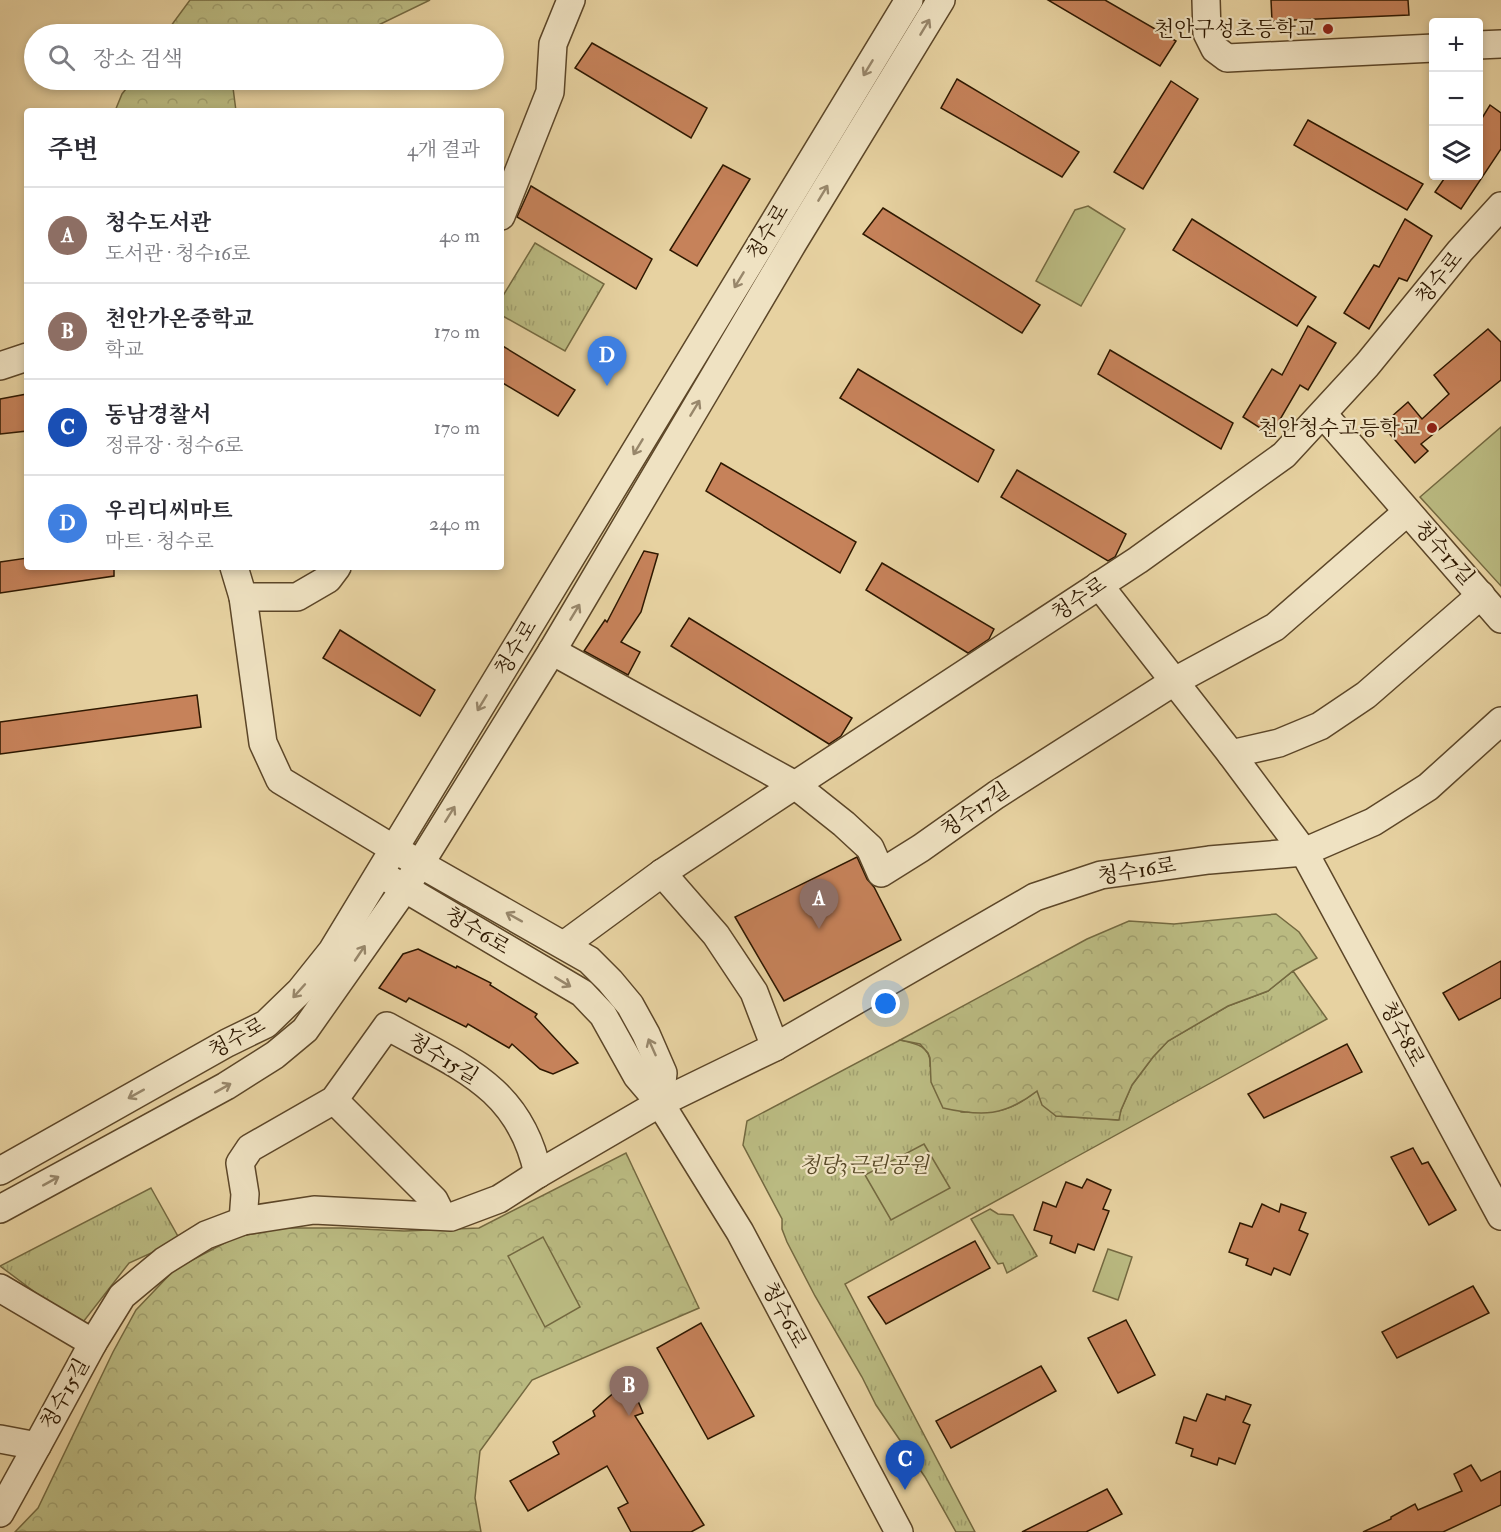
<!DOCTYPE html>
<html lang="ko">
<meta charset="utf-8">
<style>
:root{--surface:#fff;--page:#f7f7f7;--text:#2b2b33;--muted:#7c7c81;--line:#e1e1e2;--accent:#2563eb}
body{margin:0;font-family:"IM FELL Double Pica","Noto Serif KR",serif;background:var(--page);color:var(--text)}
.controls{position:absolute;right:18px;top:18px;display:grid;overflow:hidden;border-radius:6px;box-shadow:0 3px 9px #0003}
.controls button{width:54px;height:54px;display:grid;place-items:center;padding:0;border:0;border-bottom:2px solid var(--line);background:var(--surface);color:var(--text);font:30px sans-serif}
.you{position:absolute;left:886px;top:1004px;width:21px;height:21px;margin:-15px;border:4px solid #fff;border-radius:50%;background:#1a73e8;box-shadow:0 0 0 9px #1a73e833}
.badge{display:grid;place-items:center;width:39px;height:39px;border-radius:50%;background:var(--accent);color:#fff;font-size:20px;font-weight:700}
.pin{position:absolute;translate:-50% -50px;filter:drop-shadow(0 2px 3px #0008)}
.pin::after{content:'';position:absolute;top:32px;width:21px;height:18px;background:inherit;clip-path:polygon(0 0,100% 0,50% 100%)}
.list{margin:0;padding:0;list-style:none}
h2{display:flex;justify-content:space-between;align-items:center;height:78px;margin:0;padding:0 24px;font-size:26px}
h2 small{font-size:20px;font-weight:400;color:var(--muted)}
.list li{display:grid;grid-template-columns:39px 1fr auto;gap:18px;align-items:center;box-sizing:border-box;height:96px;padding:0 24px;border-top:2px solid var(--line)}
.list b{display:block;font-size:22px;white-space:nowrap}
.list p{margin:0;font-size:20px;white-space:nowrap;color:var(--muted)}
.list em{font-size:20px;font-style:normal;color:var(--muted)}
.icon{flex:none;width:33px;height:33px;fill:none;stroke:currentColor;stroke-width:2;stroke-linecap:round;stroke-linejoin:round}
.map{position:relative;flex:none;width:1501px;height:1532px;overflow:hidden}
.search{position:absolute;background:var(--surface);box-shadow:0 3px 9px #0003;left:24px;top:24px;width:480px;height:66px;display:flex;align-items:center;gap:15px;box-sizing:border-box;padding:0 21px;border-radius:33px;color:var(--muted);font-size:22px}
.panel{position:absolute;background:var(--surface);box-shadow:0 3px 9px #0003;left:24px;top:108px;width:480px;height:462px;border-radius:6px}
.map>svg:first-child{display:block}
</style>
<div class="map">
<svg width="1501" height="1532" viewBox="0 0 1501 1532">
<defs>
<pattern id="grass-tufts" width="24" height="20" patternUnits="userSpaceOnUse" patternTransform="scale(1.5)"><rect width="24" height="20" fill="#baba81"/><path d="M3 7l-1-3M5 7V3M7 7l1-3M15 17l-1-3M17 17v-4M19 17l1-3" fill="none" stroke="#a09f6e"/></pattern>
<pattern id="forest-crowns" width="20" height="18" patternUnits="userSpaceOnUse" patternTransform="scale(1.5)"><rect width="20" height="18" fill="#baba81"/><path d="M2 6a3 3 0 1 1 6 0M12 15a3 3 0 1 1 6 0" fill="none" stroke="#a09f6e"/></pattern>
</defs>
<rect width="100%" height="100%" fill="#e7d2a1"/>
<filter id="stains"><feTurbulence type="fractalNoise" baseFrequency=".00333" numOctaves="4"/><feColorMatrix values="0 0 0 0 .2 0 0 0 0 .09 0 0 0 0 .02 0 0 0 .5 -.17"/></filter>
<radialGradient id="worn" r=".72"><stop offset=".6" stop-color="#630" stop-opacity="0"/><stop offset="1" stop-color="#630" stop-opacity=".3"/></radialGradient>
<g fill="url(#grass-tufts)" stroke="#746940" stroke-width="1.5">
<path d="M535 243 604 284 565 351 501 315V299Z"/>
<path d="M1293 971 1327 1019 845 1284 975 1532H956L925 1477 876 1405 862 1377 815 1296 787 1242 782 1229V1219L743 1145 747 1121 900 1040C915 1043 932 1046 930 1066L961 1112C996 1113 1009 1113 1037 1091L1056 1116 1118 1120 1121 1110 1132 1085 1153 1057 1168 1041 1228 1006 1268 991Z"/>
<path d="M151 1188 180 1240 129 1263 80 1326 0 1266Z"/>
<path d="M990 1209 998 1214 1013 1215 1037 1256 1007 1273 1003 1263 998 1264 994 1258 971 1219Z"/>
</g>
<g fill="url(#forest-crowns)" stroke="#746940" stroke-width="1.5">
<path d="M190 0H430L360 34H165Z"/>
<path d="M133 80H232L236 111H115L122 94Z"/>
<path d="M1276 914 1299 932 1317 958 1293 971 1268 991 1228 1006 1168 1041 1153 1057 1132 1085 1121 1110 1119 1120 1056 1116 1042 1105 1037 1091C1004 1116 983 1117 943 1108L931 1082 930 1058 928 1053 920 1044 900 1040 1087 939 1129 921 1174 924Z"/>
<path d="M626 1153 699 1308 532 1380 480 1451 475 1498 481 1532H15L38 1508 113 1352 136 1310 175 1269 236 1237 284 1228H341L404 1231 479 1228Z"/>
</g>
<g fill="#baba81" stroke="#746940" stroke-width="1.5">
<path d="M1088 206 1125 229 1081 306 1036 281 1075 210Z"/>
<path d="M1501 427V586L1420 497Z"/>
<path d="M924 1144 950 1188 891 1220 865 1175Z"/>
<path d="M543 1237 580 1307 545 1327 508 1256Z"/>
<path d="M1108 1249 1132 1257 1118 1300 1093 1291Z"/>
</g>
<g fill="#c6825a" stroke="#2e1800" stroke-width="1.5">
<path d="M1048 0H1105L1176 41 1160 66Z"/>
<path d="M1271 0H1408L1409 15 1272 21Z"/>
<path d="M592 43 707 108 691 138 575 68Z"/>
<path d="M957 79 1079 152 1062 177 941 108Z"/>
<path d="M1171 81 1198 99 1143 189 1114 172Z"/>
<path d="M1490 105 1501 113V149L1461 209 1435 192 1446 176H1479V123Z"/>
<path d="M1308 120 1423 184 1407 210 1294 145Z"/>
<path d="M723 165 750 179 697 266 670 250Z"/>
<path d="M531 186 652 259 636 289 517 217Z"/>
<path d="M883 208 1040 305 1022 333 863 234Z"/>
<path d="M1192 219 1316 297 1297 326 1173 250Z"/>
<path d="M1405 219 1432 236 1407 281 1399 278 1369 329 1344 313 1374 265 1379 267Z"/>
<path d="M1308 326 1336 343 1308 390 1300 385 1271 435 1243 417 1272 369 1282 375Z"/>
<path d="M1488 329 1501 342V380L1421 444 1428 451 1415 463 1382 425 1408 402 1422 419 1449 394 1434 375Z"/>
<path d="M501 345 575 390 558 416 501 382Z"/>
<path d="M1110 350 1233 423 1221 449 1098 374Z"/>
<path d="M858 369 994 450 978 482 840 398Z"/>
<path d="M27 394V431L0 434V399Z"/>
<path d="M721 463 856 542 840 573 706 491Z"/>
<path d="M1017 470 1126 534 1115 557 1108 561 1001 497Z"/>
<path d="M644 551 658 554 641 612 621 642 640 652 628 675 584 651 605 620 607 622Z"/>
<path d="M27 558V567H114V576L0 593V562Z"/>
<path d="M882 563 994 629 989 639 968 653 866 590Z"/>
<path d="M689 618 852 718 841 736 829 744 671 646Z"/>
<path d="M340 630 435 690 420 716 323 658Z"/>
<path d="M197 695 201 727 0 754V722Z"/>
<path d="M857 857 867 879 874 887 901 940 784 1001 735 917Z"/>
<path d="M418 949 456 968 457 966 491 983 490 985 537 1014 535 1017 578 1063 553 1074 540 1069 512 1044 509 1048 468 1024 466 1027 409 998 406 1002 379 988 403 954Z"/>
<path d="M1501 961V998L1459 1020 1443 993Z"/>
<path d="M1347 1044 1362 1072 1264 1118 1248 1094Z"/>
<path d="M1413 1148 1422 1164 1428 1162 1456 1210 1429 1225 1391 1157Z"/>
<path d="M1087 1179 1111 1190 1103 1209 1109 1211 1094 1250 1078 1244 1075 1253 1050 1243 1052 1236 1034 1230 1043 1202 1056 1207 1066 1182 1082 1188Z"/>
<path d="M1262 1204 1279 1212 1281 1204 1306 1213 1299 1230 1308 1234 1290 1275 1274 1268 1271 1275 1246 1265 1248 1259 1229 1252 1240 1223 1252 1227Z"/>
<path d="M975 1241 990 1268 886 1324 868 1297Z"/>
<path d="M1473 1286 1489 1313 1397 1358 1382 1332Z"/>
<path d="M1126 1320 1155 1375 1118 1393 1088 1338Z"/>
<path d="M701 1323 754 1416 708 1439 657 1348Z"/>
<path d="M1041 1366 1056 1391 951 1448 936 1421Z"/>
<path d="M633 1389 643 1413 635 1416 704 1525 691 1532H631L618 1508 628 1503 607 1466 528 1511 510 1481 559 1454 553 1442 595 1416 593 1411 617 1390Z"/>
<path d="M1207 1394 1225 1400 1226 1396 1251 1405 1243 1422 1250 1425 1235 1464 1219 1458 1217 1465 1191 1456 1193 1449 1176 1443 1184 1417 1196 1421Z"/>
<path d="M1471 1465 1481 1481 1501 1471V1505L1443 1532H1363L1391 1519V1517L1415 1504 1418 1510 1462 1491 1454 1474Z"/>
<path d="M1107 1489 1122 1514 1086 1532H1022Z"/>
</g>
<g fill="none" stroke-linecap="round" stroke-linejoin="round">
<g stroke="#5c4628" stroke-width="30">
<g id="minor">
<path d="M1206 0 1207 33 1215 49 1227 58 1434 48"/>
<path d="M1478 45 1501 44"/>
<path d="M501 216 550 92 553 44 571 0"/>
<path d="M0 366 27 357"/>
<path d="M1323 414 1501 619"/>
<path d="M234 567 243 597 263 743 280 780 394 849 589 960 610 981 630 1005 646 1034 663 1073 660 1103"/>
<path d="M1099 585 1231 754 1304 852 1501 1216"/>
<path d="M243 597H297L328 579 337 567"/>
<path d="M552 651 795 785 1138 560 1284 455 1367 365 1460 251 1501 206"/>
<path d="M1231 754 1279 743 1320 726 1366 695 1481 595"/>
<path d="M662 873 716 935 754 992 775 1047"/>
<path d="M389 879 582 993 603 1015 637 1076 660 1103 740 1232 899 1532"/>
<path d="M564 945 662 873 795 785 844 824 870 848 881 873 921 848 996 795 1175 681 1275 627 1407 512"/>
<path d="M334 1100 434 1200 442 1216"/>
<path d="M0 1171 227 1043 266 1024 300 991 332 951 909 0"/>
<path d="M0 1209 226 1086 275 1055 305 1030 405 888 552 651 793 243 941 0"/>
<path d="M243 1221 245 1194 240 1163 250 1148 334 1100 387 1026C458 1066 520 1086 538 1174"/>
<path d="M0 1288 93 1343"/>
<path d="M0 1439 37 1446 93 1343 122 1296 164 1261 206 1235 243 1221 314 1210 451 1217 499 1199 538 1174 660 1103 775 1047 1035 897 1101 875 1209 860 1304 852 1373 822 1428 787 1501 721"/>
<path d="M0 1513 37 1446"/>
</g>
</g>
<use href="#minor" stroke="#efe2c2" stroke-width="27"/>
</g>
<defs><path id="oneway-shaft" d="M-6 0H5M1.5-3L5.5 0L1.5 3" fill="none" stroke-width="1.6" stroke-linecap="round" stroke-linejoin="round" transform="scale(1.5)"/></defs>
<g stroke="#98876b">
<use href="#oneway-shaft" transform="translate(925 27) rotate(-59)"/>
<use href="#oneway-shaft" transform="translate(868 68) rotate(121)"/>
<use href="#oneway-shaft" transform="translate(823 193) rotate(-59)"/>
<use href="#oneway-shaft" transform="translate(739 280) rotate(121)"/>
<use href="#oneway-shaft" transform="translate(695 408) rotate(-59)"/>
<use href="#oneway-shaft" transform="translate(638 447) rotate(121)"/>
<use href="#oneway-shaft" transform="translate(575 612) rotate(-59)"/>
<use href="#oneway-shaft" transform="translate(482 703) rotate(121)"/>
<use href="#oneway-shaft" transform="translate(450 814) rotate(-58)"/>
<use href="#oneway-shaft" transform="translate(514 917) rotate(-151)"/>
<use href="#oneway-shaft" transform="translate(360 953) rotate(-56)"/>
<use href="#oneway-shaft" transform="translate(563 982) rotate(31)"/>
<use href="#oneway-shaft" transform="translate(299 991) rotate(132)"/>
<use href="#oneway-shaft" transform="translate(652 1047) rotate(-114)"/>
<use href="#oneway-shaft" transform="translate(223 1088) rotate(-29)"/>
<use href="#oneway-shaft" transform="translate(136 1094) rotate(151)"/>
<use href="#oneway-shaft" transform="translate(51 1181) rotate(-29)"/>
</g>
<g fill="#8f2418" stroke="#efe2c2" stroke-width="2">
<circle cx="1328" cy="29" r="6"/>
<circle cx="1432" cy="428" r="6"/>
</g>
<g text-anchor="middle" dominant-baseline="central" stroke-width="4.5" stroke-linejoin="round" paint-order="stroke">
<g font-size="21" fill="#2e1800" stroke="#efe2c2" text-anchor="end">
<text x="1316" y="29">천안구성초등학교</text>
<text x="1420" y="428">천안청수고등학교</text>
</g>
<g font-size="21" fill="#2e1800" stroke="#efe2c2">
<text transform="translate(768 232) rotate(-59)">청수로</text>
<text transform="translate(1439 278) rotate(-51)">청수로</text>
<text transform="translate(1444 553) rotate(48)">청수17길</text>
<text transform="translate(1079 599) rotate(-34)">청수로</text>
<text transform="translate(516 648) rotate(-59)">청수로</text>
<text transform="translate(975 810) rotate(-35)">청수17길</text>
<text transform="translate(1137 871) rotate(-9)">청수16로</text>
<text transform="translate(477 931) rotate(31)">청수6로</text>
<text transform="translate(1402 1034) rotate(62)">청수8로</text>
<text transform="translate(237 1038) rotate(-29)">청수로</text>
<text transform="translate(443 1059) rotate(31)">청수15길</text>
<text transform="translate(784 1315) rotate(62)">청수6로</text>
<text transform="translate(65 1394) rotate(-61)">청수15길</text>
</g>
<g font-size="21" font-style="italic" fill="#584927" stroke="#efe2c2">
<text x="864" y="1165">청당3근린공원</text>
</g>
</g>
<rect width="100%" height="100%" filter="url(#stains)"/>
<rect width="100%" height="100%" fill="url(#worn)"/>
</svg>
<div class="controls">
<button>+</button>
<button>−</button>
<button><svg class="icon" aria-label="layers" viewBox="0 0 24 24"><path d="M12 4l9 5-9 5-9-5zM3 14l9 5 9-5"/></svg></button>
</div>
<div class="you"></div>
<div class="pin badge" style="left:819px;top:929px;background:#8d6e63">A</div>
<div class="pin badge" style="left:629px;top:1416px;background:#8d6e63">B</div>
<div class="pin badge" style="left:905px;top:1490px;background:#1a4fb4">C</div>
<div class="pin badge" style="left:607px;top:386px;background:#3f7fe0">D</div>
<div class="search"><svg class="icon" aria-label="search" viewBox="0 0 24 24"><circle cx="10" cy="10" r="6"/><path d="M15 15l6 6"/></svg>장소 검색</div>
<section class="panel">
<h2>주변<small>4개 결과</small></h2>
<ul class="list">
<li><span class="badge" style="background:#8d6e63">A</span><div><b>청수도서관</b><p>도서관 · 청수16로</p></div><em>40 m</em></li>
<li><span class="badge" style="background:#8d6e63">B</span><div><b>천안가온중학교</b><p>학교</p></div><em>170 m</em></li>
<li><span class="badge" style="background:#1a4fb4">C</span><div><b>동남경찰서</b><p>정류장 · 청수6로</p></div><em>170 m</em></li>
<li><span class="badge" style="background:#3f7fe0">D</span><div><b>우리디씨마트</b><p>마트 · 청수로</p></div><em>240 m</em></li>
</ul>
</section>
</div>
